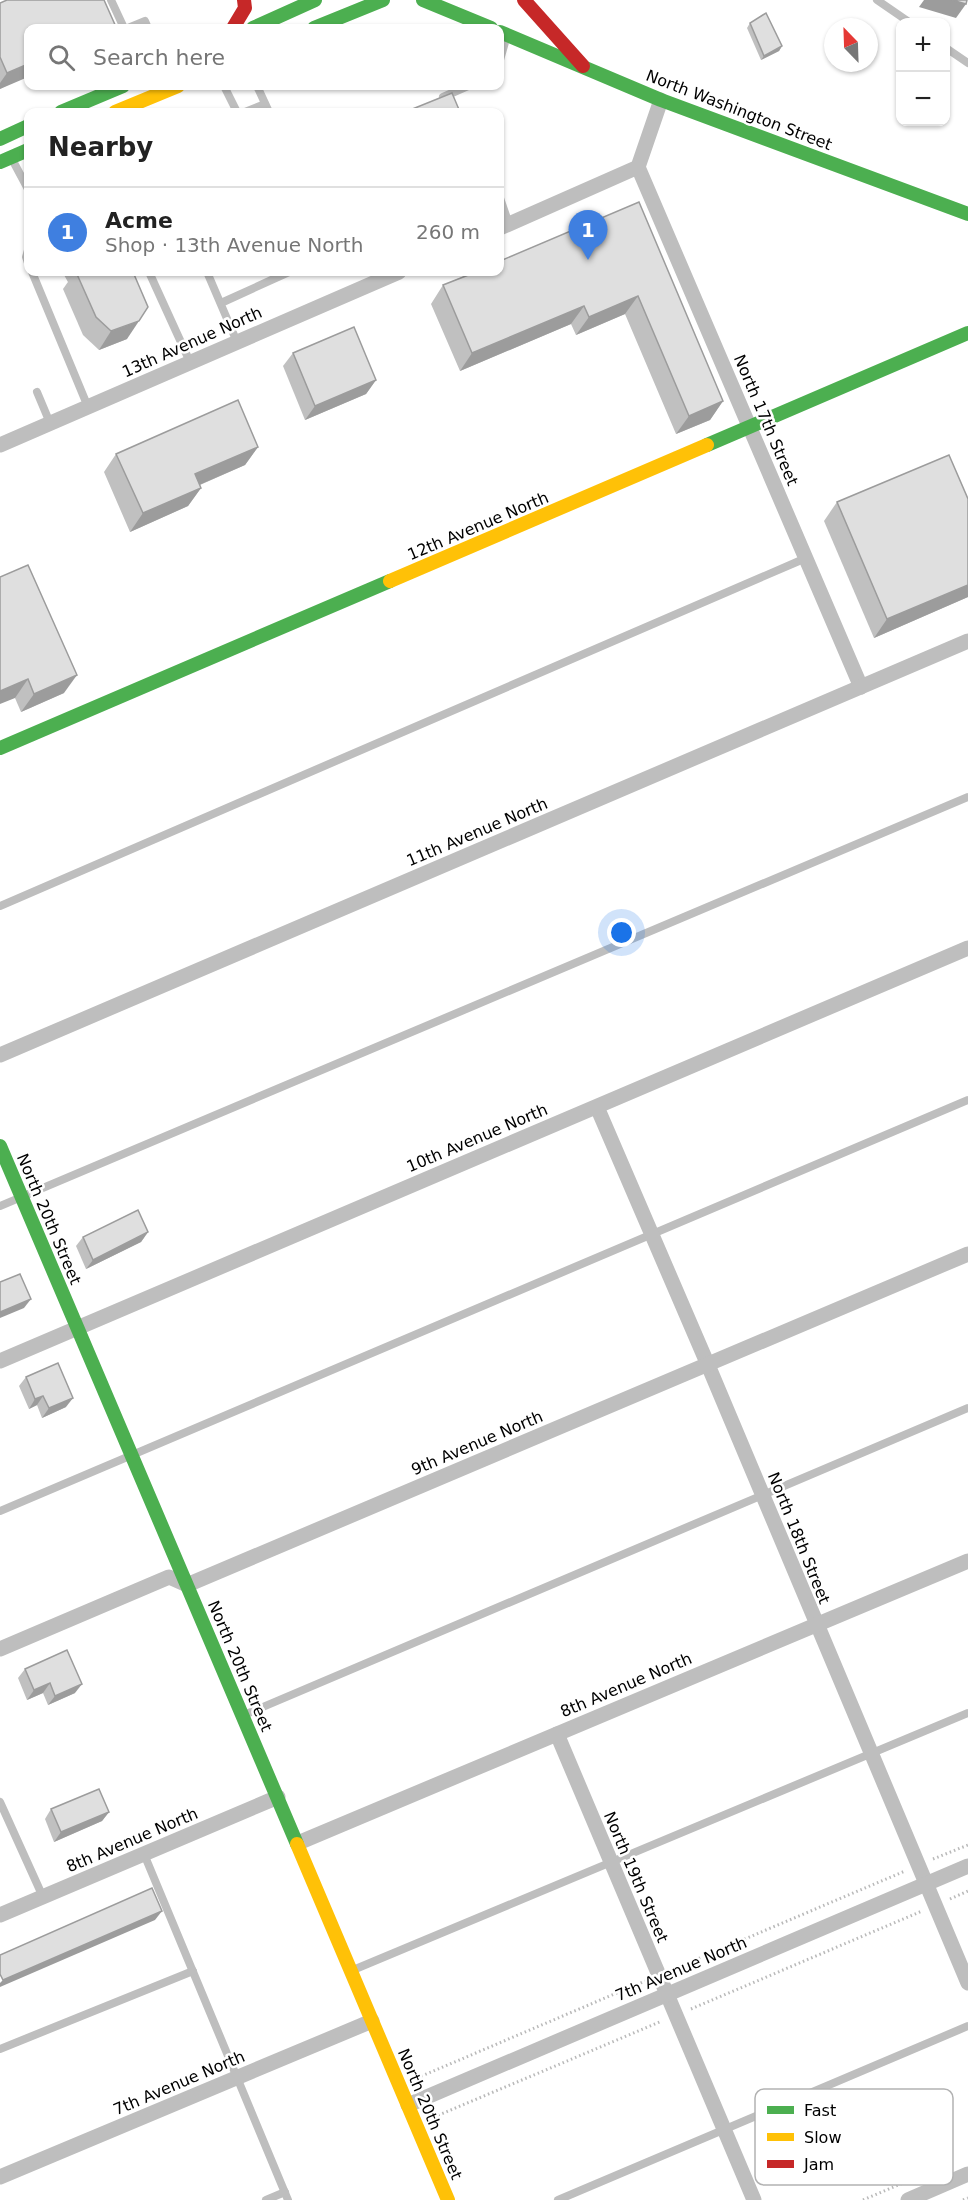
<!DOCTYPE html>
<meta charset="utf-8">
<style>
:root{--surface:#fff;--page:#f2f2f2;--text:#222;--muted:#767676;--line:#e0e0e0;--accent:#595959}
body{margin:0;font-family:"DejaVu Sans",sans-serif;background:var(--page);color:var(--text)}
.controls{position:absolute;right:18px;top:18px;display:grid;overflow:hidden;border-radius:12px;box-shadow:0 2px 4px #0004}
.controls button{width:54px;height:54px;display:grid;place-items:center;padding:0;border:0;border-bottom:2px solid var(--line);background:var(--surface);color:var(--text);font:30px sans-serif}
.compass{position:absolute;left:824px;top:18px;width:54px;height:54px;border-radius:50%;background:var(--surface);box-shadow:0 2px 4px #0004;rotate:337deg}
.you{position:absolute;left:622px;top:933px;width:21px;height:21px;margin:-15px;border:4px solid #fff;border-radius:50%;background:#1a73e8;box-shadow:0 0 0 9px #1a73e833}
.badge{display:grid;place-items:center;width:39px;height:39px;border-radius:50%;background:var(--accent);color:#fff;font-size:20px;font-weight:700}
.pin{position:absolute;translate:-50% -50px;filter:drop-shadow(0 2px 3px #0008)}
.pin::after{content:'';position:absolute;top:32px;width:21px;height:18px;background:inherit;clip-path:polygon(0 0,100% 0,50% 100%)}
.list{margin:0;padding:0;list-style:none}
h2{display:flex;justify-content:space-between;align-items:center;height:78px;margin:0;padding:0 24px;font-size:26px}
h2 small{font-size:20px;font-weight:400;color:var(--muted)}
.list li{display:grid;grid-template-columns:39px 1fr auto;gap:18px;align-items:center;box-sizing:border-box;height:90px;padding:0 24px;border-top:2px solid var(--line)}
.list b{display:block;font-size:22px;white-space:nowrap}
.list p{margin:0;font-size:20px;white-space:nowrap;color:var(--muted)}
.list em{font-size:20px;font-style:normal;color:var(--muted)}
.icon{flex:none;width:33px;height:33px;fill:none;stroke:currentColor;stroke-width:2;stroke-linecap:round;stroke-linejoin:round}
.map{position:relative;flex:none;width:968px;height:2200px;overflow:hidden}
.search{position:absolute;background:var(--surface);box-shadow:0 2px 4px #0004;left:24px;top:24px;width:480px;height:66px;display:flex;align-items:center;gap:15px;box-sizing:border-box;padding:0 21px;border-radius:12px;color:var(--muted);font-size:22px}
.panel{position:absolute;background:var(--surface);box-shadow:0 2px 4px #0004;left:24px;top:108px;width:480px;height:168px;border-radius:12px}
.map>svg:first-child{display:block}
</style>
<div class="map">
<svg width="968" height="2200" viewBox="0 0 968 2200">
<rect width="100%" height="100%" fill="#fff"/>
<g fill="none" stroke-linecap="round" stroke-linejoin="round">
<g stroke="#b9b9b9" stroke-width="3" stroke-dasharray="1.5 3" stroke-linecap="butt">
<path d="M933 1859 968 1845"/>
<path d="M950 1899 968 1891"/>
<path d="M674 1969 905 1871"/>
<path d="M691 2009 922 1911"/>
<path d="M417 2078 645 1981"/>
<path d="M434 2117 662 2021"/>
<path d="M863 2200 903 2183"/>
<path d="M963 2200 968 2198"/>
</g>
<g stroke="#bebebe" stroke-width="8">
<path d="M111 0 124 28"/>
<path d="M877 0 909 22"/>
<path d="M128 28 145 21 148 28"/>
<path d="M946 48 968 63"/>
<path d="M500 60 506 39"/>
<path d="M224 86 237 112"/>
<path d="M257 86 269 112"/>
<path d="M443 97 468 86"/>
<path d="M245 112 265 104"/>
<path d="M13 161 28 189"/>
<path d="M500 198 509 224"/>
<path d="M28 250 26 257 28 263"/>
<path d="M32 272 88 407"/>
<path d="M67 272 72 281"/>
<path d="M149 272 190 362"/>
<path d="M207 272 237 342"/>
<path d="M221 303 289 272"/>
<path d="M37 392 50 423"/>
<path d="M0 906 806 558"/>
<path d="M0 1206 968 797"/>
<path d="M0 1511 968 1100"/>
<path d="M244 1715 968 1408"/>
<path d="M0 1802 43 1897"/>
<path d="M144 1854 288 2200"/>
<path d="M353 1970 968 1713"/>
<path d="M0 2049 193 1971"/>
<path d="M266 2200 285 2192"/>
<path d="M558 2200 968 2026"/>
</g>
<g stroke="#bebebe" stroke-width="15">
<path d="M638 167 861 687"/>
<path d="M500 228 638 167 661 100"/>
<path d="M0 445 399 272"/>
<path d="M0 1055 968 641"/>
<path d="M597 1107 708 1365 968 1983"/>
<path d="M0 1361 968 948"/>
<path d="M0 1649 169 1577 187 1585 968 1254"/>
<path d="M557 1734 754 2200"/>
<path d="M298 1843 968 1561"/>
<path d="M0 1915 278 1797"/>
<path d="M408 2105 968 1866"/>
<path d="M0 2177 372 2021"/>
<path d="M908 2200 968 2174"/>
</g>
<g stroke="#4caf50" stroke-width="14">
<path d="M423 0 491 28"/>
<path d="M253 28 315 0"/>
<path d="M314 28 383 0"/>
<path d="M500 32 661 100 968 214"/>
<path d="M61 112 123 86"/>
<path d="M0 139 28 126"/>
<path d="M0 162 28 150"/>
<path d="M707 445 968 333"/>
<path d="M0 748 390 581"/>
<path d="M0 1146 297 1844"/>
</g>
<g stroke="#ffc107" stroke-width="14">
<path d="M115 112 178 86"/>
<path d="M390 581 707 445"/>
<path d="M297 1844 448 2200"/>
</g>
<g stroke="#c62828" stroke-width="14">
<path d="M524 0 583 66"/>
<path d="M233 28 245 8 244 0"/>
</g>
</g>
<g fill="#c0c0c0">
<path d="M0 3 116 27 0 89Z"/>
<path d="M750 23 782 46 779 51 761 60 747 28Z"/>
<path d="M639 202 723 401 710 420 676 434 625 314 576 335 571 324 460 371 431 304 443 285Z"/>
<path d="M75 272H133L127 339 99 350 83 335 63 289Z"/>
<path d="M293 353 376 380 366 394 305 420 283 366Z"/>
<path d="M258 447 245 465 200 485 201 488 188 506 130 532 104 472 116 454Z"/>
<path d="M837 502 968 597 874 638 824 521Z"/>
<path d="M0 577 64 693 21 712 15 698Z"/>
<path d="M148 1232 141 1242 86 1269 76 1246 83 1237Z"/>
<path d="M26 1377 66 1407 42 1418 37 1405 29 1409 19 1386Z"/>
<path d="M25 1669 75 1693 48 1705 43 1693 27 1700 18 1678Z"/>
<path d="M51 1809 109 1812 102 1821 54 1842 45 1819Z"/>
</g>
<g fill="#9c9c9c">
<path d="M924 0H952L966 4 956 18 919 7Z"/>
<path d="M782 46 779 51 761 60 764 56Z"/>
<path d="M28 64V77L0 89V83L7 73Z"/>
<path d="M638 296 625 314 576 335 589 317Z"/>
<path d="M584 306 571 324 460 371 472 353Z"/>
<path d="M139 321 127 339 99 350 111 331Z"/>
<path d="M376 380 366 394 305 420 315 406Z"/>
<path d="M723 401 710 420 676 434 689 416Z"/>
<path d="M258 447 245 465 183 492 195 474Z"/>
<path d="M201 488 188 506 130 532 143 513Z"/>
<path d="M968 585V597L874 638 887 619Z"/>
<path d="M77 675 64 693 21 712 34 694Z"/>
<path d="M28 679 15 698 0 704V691Z"/>
<path d="M148 1232 141 1242 86 1269 93 1260Z"/>
<path d="M31 1299 24 1308 0 1318V1312Z"/>
<path d="M43 1396 37 1405 29 1409 35 1399Z"/>
<path d="M73 1398 66 1407 42 1418 49 1408Z"/>
<path d="M50 1683 43 1693 27 1700 34 1690Z"/>
<path d="M82 1684 75 1693 48 1705 55 1696Z"/>
<path d="M109 1812 102 1821 54 1842 61 1832Z"/>
<path d="M162 1911 155 1920 0 1987V1983L3 1980Z"/>
</g>
<g fill="#dfdfdf" stroke="#9c9c9c" stroke-width="1.5">
<path d="M7 0H104L116 27 111 28H28V64L7 73 0 57V3Z"/>
<path d="M952 0H967L966 4Z"/>
<path d="M766 13 782 46 764 56 750 23Z"/>
<path d="M452 93 460 112H405Z"/>
<path d="M639 202 723 401 689 416 638 296 589 317 584 306 472 353 443 285 476 272H500V261Z"/>
<path d="M76 272H133L148 307 139 321 111 331 96 317Z"/>
<path d="M354 327 376 380 315 406 293 353Z"/>
<path d="M238 400 258 447 195 474 201 488 143 513 116 454Z"/>
<path d="M949 455 968 499V585L887 619 837 502Z"/>
<path d="M28 565 77 675 34 694 28 679 0 691V577Z"/>
<path d="M138 1210 148 1232 93 1260 83 1237Z"/>
<path d="M20 1274 31 1299 0 1312V1282Z"/>
<path d="M58 1363 73 1398 49 1408 43 1396 35 1399 26 1377Z"/>
<path d="M67 1650 82 1684 55 1696 50 1683 34 1690 25 1669Z"/>
<path d="M99 1789 109 1812 61 1832 51 1809Z"/>
<path d="M152 1888 162 1911 3 1980 0 1974V1955Z"/>
</g>
<g text-anchor="middle" dominant-baseline="central" stroke-width="5" stroke-linejoin="round" paint-order="stroke">
<g font-size="16" fill="#000" stroke="#fff">
<text transform="translate(739 110) rotate(21)">North Washington Street</text>
<text transform="translate(192 342) rotate(-24)">13th Avenue North</text>
<text transform="translate(766 420) rotate(67)">North 17th Street</text>
<text transform="translate(478 526) rotate(-23)">12th Avenue North</text>
<text transform="translate(477 832) rotate(-23)">11th Avenue North</text>
<text transform="translate(477 1138) rotate(-23)">10th Avenue North</text>
<text transform="translate(49 1219) rotate(67)">North 20th Street</text>
<text transform="translate(477 1443) rotate(-23)">9th Avenue North</text>
<text transform="translate(799 1538) rotate(68)">North 18th Street</text>
<text transform="translate(240 1666) rotate(67)">North 20th Street</text>
<text transform="translate(626 1685) rotate(-23)">8th Avenue North</text>
<text transform="translate(132 1840) rotate(-23)">8th Avenue North</text>
<text transform="translate(636 1877) rotate(67)">North 19th Street</text>
<text transform="translate(681 1969) rotate(-23)">7th Avenue North</text>
<text transform="translate(179 2083) rotate(-23)">7th Avenue North</text>
<text transform="translate(430 2114) rotate(67)">North 20th Street</text>
</g>
</g>
<rect x="755" y="2089" width="198" height="96" rx="9" fill="#fff" stroke="#b2b2b2" stroke-width="1.5"/>
<rect x="767" y="2106" width="27" height="8" fill="#4caf50"/>
<rect x="767" y="2133" width="27" height="8" fill="#ffc107"/>
<rect x="767" y="2160" width="27" height="8" fill="#c62828"/>
<g font-size="16" fill="#000">
<text x="804" y="2116">Fast</text>
<text x="804" y="2143">Slow</text>
<text x="804" y="2170">Jam</text>
</g>
</svg>
<div class="controls">
<button>+</button>
<button>−</button>
</div>
<svg class="compass" viewBox="-18 -18 36 36"><path d="M0-13l5 13h-10z" fill="#e53935"/><path d="M0 13l5-13h-10z" fill="#767676"/></svg>
<div class="you"></div>
<div class="pin badge" style="left:588px;top:260px;background:#3f7fe0">1</div>
<div class="search"><svg class="icon" aria-label="search" viewBox="0 0 24 24"><circle cx="10" cy="10" r="6"/><path d="M15 15l6 6"/></svg>Search here</div>
<section class="panel">
<h2>Nearby<small></small></h2>
<ul class="list">
<li><span class="badge" style="background:#3f7fe0">1</span><div><b>Acme</b><p>Shop · 13th Avenue North</p></div><em>260 m</em></li>
</ul>
</section>
</div>
